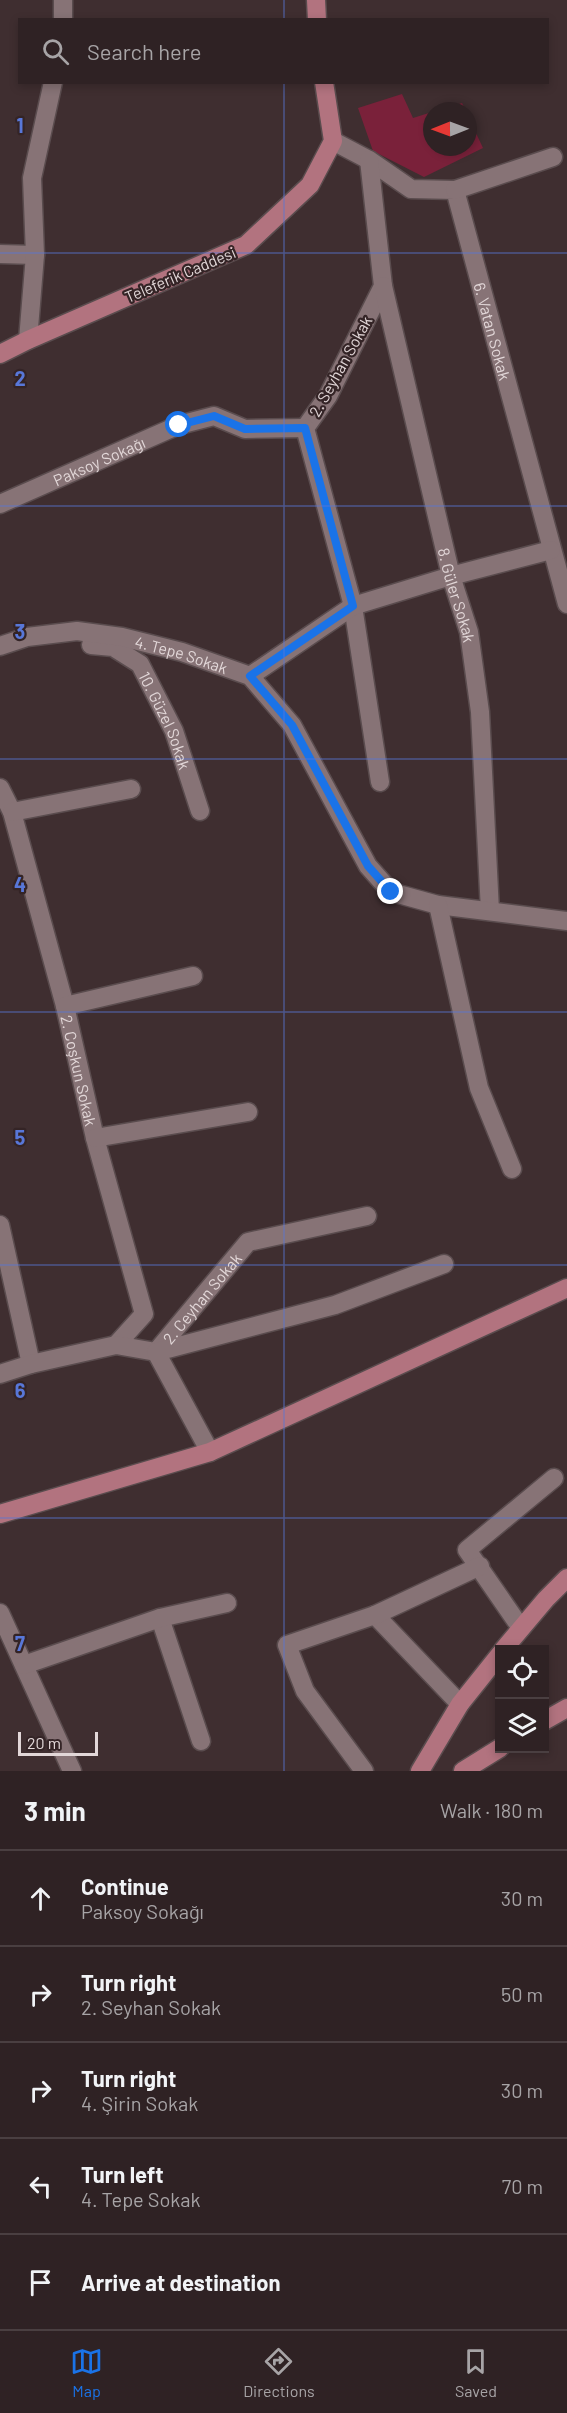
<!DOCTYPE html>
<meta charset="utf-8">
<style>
:root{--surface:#2f2224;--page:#372a2c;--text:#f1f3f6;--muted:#a7a4a6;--line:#4a3f41;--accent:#1a73e8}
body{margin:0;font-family:Barlow,sans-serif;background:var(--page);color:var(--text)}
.controls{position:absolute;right:18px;bottom:18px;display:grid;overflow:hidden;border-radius:0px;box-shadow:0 3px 9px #0003}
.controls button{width:54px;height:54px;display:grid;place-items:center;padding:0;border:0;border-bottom:2px solid var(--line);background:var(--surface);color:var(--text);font:30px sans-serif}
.compass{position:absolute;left:423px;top:102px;width:54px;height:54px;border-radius:50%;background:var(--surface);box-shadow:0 3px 9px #0003;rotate:269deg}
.scale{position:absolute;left:18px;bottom:15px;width:80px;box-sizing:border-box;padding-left:6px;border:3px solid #e2d7d8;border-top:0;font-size:16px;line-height:21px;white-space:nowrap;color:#e2d7d8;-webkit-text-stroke:4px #342426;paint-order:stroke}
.stop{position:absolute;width:18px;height:18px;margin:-14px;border:4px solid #1a73e8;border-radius:50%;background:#fff}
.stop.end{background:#1a73e8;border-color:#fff;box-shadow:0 2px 6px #0008}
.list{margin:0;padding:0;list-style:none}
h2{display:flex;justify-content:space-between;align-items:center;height:78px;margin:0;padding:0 24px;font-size:26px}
h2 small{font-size:20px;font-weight:400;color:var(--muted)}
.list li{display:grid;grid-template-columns:39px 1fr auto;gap:18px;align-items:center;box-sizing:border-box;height:96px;padding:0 24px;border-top:2px solid var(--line)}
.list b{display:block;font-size:22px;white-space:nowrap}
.list p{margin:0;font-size:20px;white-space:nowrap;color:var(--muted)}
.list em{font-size:20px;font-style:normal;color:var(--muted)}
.icon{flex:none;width:33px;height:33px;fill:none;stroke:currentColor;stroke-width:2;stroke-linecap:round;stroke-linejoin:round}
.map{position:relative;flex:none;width:567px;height:1771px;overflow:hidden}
.search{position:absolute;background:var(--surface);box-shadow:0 3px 9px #0003;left:18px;right:18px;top:18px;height:66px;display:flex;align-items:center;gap:15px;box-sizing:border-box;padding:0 21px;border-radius:0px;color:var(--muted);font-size:22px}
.sheet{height:558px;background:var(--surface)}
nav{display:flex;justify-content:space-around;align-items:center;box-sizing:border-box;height:84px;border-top:2px solid var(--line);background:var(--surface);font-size:16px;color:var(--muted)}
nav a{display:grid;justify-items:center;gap:3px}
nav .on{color:var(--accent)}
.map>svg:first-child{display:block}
</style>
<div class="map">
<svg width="567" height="1771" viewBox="0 0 567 1771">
<rect width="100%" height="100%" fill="#3f2e30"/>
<g fill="#7a213a">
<path d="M402 94 413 118 432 112V147H468V116L483 148 424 177 373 151 358 108Z"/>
<path d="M462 103 466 111H438Z"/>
</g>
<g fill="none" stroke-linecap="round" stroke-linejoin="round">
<g stroke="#5a4c4e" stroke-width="21">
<g id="minor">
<path d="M63 0V20"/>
<path id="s1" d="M333 141 369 160 411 189 455 190 567 604"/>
<path d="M369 160 383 286 328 396 305 428 353 606 380 782"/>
<path d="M455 190 553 157"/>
<path d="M0 254 35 255"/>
<path id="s2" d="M383 286 451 576 469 632 480 712 490 911"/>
<path d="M28 340 35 255 32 178 53 82"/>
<path id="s3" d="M0 504 179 425 214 416 245 429 305 428"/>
<path id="s4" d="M91 645 113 647 140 664 174 731 200 811"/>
<path id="s5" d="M0 646 27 637 77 631 122 637 182 652 250 676 292 725 368 866 391 892 438 905 567 921"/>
<path d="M250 676 353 606 451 576 551 550"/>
<path id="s6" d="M0 788 12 812 65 1006 95 1138 144 1314 116 1345"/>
<path d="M12 812 131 789"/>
<path d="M438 905 479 1088 512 1169"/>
<path d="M65 1006 193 976"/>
<path d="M95 1138 248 1112"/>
<path d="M0 1225 31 1364"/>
<path id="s7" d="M0 1374 31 1364 116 1345 156 1352 248 1242 367 1216"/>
<path d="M210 1452 156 1352 335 1305 444 1264"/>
<path d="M0 1613 72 1771"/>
<path d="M375 1615 460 1704"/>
<path d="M160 1618 201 1741"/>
<path d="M521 1628 467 1550 554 1478"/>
<path d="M24 1665 160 1618 227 1603"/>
<path d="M364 1771 305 1691 287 1645 375 1615 480 1566"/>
</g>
</g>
<g stroke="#5a4c4e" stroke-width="21">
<g id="major">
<path d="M316 0 317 20"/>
<path d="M0 354 28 340 246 245 310 185 333 141 324 82"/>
<path d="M0 1514 210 1452 567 1288"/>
<path d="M503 1650 546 1599 567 1578"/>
<path d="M544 1721 567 1708"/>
<path d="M420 1771 460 1704 500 1654"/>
<path d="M463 1771 500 1748"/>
</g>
</g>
<use href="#minor" stroke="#877376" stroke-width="18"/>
<use href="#major" stroke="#b2737f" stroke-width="18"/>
</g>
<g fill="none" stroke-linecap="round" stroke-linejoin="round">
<path stroke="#1a73e8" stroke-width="8" d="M179 425 214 416 245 429 305 428 353 606 250 676 292 725 368 866 391 892"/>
</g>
<path fill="none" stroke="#5877d8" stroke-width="1.5" stroke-opacity="0.55" d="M284 0V20M284 82V1771M0 253H567M0 506H567M0 759H567M0 1012H567M0 1265H567M0 1518H567"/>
<g text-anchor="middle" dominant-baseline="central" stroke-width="4.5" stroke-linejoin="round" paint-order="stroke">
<g font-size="16" fill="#e2d7d8" stroke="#342426">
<text transform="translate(180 274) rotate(-23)">Teleferik Caddesi</text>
<text stroke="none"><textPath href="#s1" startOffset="282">6. Vatan Sokak</textPath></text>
<text transform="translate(340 366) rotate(-61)">2. Seyhan Sokak</text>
<text stroke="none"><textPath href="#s3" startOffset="108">Paksoy Sokağı</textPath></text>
<text stroke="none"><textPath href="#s2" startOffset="318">8. Güler Sokak</textPath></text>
<text stroke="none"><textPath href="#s5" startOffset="186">4. Tepe Sokak</textPath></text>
<text stroke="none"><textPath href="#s4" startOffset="116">10. Güzel Sokak</textPath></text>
<text stroke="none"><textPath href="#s6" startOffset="294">2. Coşkun Sokak</textPath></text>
<text stroke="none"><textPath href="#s7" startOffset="231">2. Ceyhan Sokak</textPath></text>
</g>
</g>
<g font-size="20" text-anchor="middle" font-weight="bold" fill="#5877d8" stroke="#342426" stroke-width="4.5" stroke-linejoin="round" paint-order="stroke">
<text x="20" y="133">1</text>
<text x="20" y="386">2</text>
<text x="20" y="639">3</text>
<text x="20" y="892">4</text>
<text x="20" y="1145">5</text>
<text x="20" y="1398">6</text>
<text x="20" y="1651">7</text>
</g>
</svg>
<div class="controls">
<button><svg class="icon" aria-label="locate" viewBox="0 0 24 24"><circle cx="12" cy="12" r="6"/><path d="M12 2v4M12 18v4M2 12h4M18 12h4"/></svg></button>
<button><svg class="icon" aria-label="layers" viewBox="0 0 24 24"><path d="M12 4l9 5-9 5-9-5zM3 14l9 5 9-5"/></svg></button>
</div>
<svg class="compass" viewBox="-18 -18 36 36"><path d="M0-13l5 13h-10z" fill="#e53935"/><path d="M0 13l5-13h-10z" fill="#a7a4a6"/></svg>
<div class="scale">20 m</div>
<div class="stop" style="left:179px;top:425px"></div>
<div class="stop end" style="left:391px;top:892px"></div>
<div class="search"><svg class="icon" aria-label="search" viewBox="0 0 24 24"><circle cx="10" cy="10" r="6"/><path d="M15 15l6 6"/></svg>Search here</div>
</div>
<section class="sheet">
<h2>3 min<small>Walk · 180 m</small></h2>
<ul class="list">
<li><svg class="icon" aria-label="ahead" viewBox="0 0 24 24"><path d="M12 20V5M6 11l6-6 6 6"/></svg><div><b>Continue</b><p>Paksoy Sokağı</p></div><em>30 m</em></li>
<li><svg class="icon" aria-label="right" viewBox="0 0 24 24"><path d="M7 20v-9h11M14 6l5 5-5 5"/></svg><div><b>Turn right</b><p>2. Seyhan Sokak</p></div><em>50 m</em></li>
<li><svg class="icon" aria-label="right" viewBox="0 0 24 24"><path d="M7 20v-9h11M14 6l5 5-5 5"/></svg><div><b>Turn right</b><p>4. Şirin Sokak</p></div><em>30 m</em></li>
<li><svg class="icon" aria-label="left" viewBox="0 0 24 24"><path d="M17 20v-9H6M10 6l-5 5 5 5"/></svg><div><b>Turn left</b><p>4. Tepe Sokak</p></div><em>70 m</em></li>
<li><svg class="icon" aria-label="arrive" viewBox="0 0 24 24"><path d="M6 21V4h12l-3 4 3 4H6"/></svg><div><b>Arrive at destination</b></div></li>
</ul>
</section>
<nav>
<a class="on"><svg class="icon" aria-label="map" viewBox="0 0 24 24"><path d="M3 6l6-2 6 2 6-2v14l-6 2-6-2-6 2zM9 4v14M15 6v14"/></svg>Map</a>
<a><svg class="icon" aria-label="directions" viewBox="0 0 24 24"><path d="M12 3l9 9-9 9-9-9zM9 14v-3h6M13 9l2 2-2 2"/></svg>Directions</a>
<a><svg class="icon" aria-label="saved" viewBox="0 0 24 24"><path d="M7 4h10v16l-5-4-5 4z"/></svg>Saved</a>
</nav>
